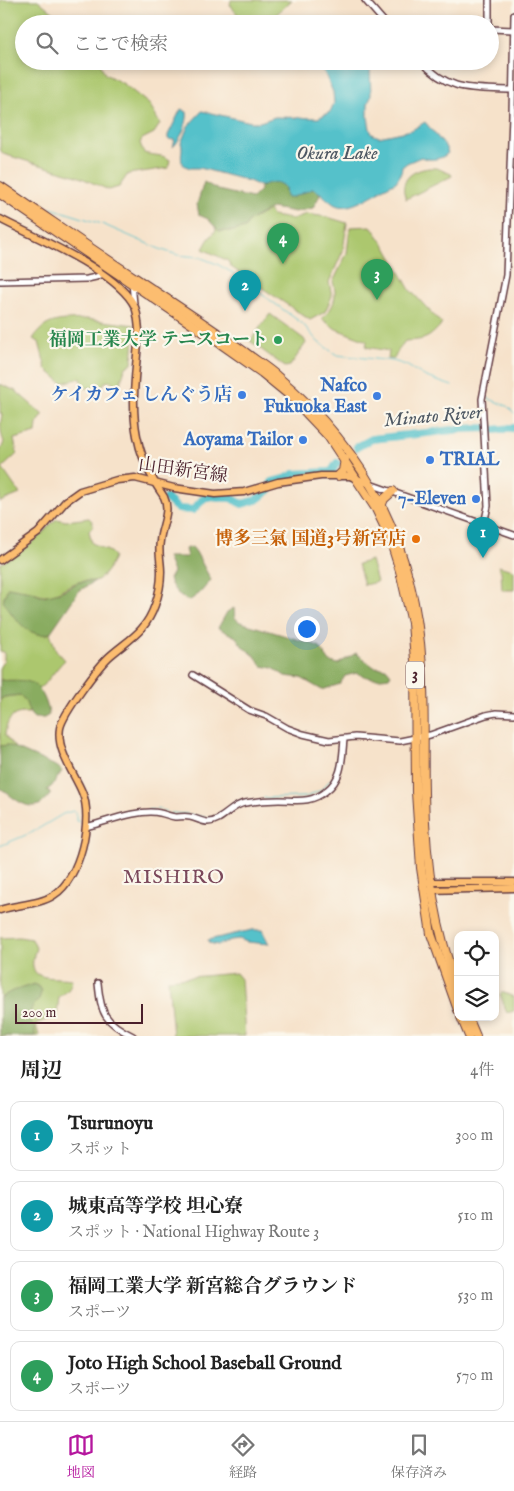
<!DOCTYPE html>
<html lang="ja">
<meta charset="utf-8">
<style>
:root{--surface:#fff;--page:#f6f6f6;--text:#222;--muted:#767676;--line:#e0e0e0;--accent:#b5179e}
body{margin:0;font-family:"IM FELL English","Noto Serif JP",serif;background:var(--page);color:var(--text)}
.controls{position:absolute;right:15px;bottom:15px;display:grid;overflow:hidden;border-radius:10px;box-shadow:0 2px 8px #0003}
.controls button{width:45px;height:45px;display:grid;place-items:center;padding:0;border:0;border-bottom:1px solid var(--line);background:var(--surface);color:var(--text);font:25px sans-serif}
.scale{position:absolute;left:15px;bottom:12px;width:128px;box-sizing:border-box;padding-left:5px;border:2px solid #4a1f2b;border-top:0;font-size:14px;line-height:18px;white-space:nowrap;color:#4a1f2b;-webkit-text-stroke:4px #fbf7ec;paint-order:stroke}
.you{position:absolute;left:306px;top:628px;width:18px;height:18px;margin:-12px;border:4px solid #fff;border-radius:50%;background:#1a73e8;box-shadow:0 0 0 8px #1a73e833}
.badge{display:grid;place-items:center;width:32px;height:32px;border-radius:50%;background:var(--accent);color:#fff;font-size:16px;font-weight:700}
.pin{position:absolute;translate:-50% -41px;filter:drop-shadow(0 1px 2px #0008)}
.pin::after{content:'';position:absolute;top:26px;width:18px;height:15px;background:inherit;clip-path:polygon(0 0,100% 0,50% 100%)}
.list{margin:0;padding:0;list-style:none}
h2{display:flex;justify-content:space-between;align-items:center;height:65px;margin:0;padding:0 20px;font-size:21px}
h2 small{font-size:16px;font-weight:400;color:var(--muted)}
.list li{display:grid;grid-template-columns:32px 1fr auto;gap:15px;align-items:center;box-sizing:border-box;height:70px;margin:0 10px 10px;padding:0 10px;border:1px solid var(--line);border-radius:10px}
.list b{display:block;font-size:19px;white-space:nowrap}
.list p{margin:0;font-size:16px;white-space:nowrap;color:var(--muted)}
.list em{font-size:16px;font-style:normal;color:var(--muted)}
.icon{flex:none;width:28px;height:28px;fill:none;stroke:currentColor;stroke-width:2;stroke-linecap:round;stroke-linejoin:round}
.map{position:relative;flex:none;width:514px;height:1036px;overflow:hidden}
.search{position:absolute;background:var(--surface);box-shadow:0 2px 8px #0003;left:15px;right:15px;top:15px;height:55px;display:flex;align-items:center;gap:12px;box-sizing:border-box;padding:0 18px;border-radius:28px;color:var(--muted);font-size:19px}
.sheet{height:385px;background:var(--surface)}
nav{display:flex;justify-content:space-around;align-items:center;box-sizing:border-box;height:70px;border-top:1px solid var(--line);background:var(--surface);font-size:14px;color:var(--muted)}
nav a{display:grid;justify-items:center;gap:2px}
nav .on{color:var(--accent)}
.map>svg:first-child{display:block}
</style>
<div class="map">
<svg width="514" height="1036" viewBox="0 0 514 1036">
<rect width="100%" height="100%" fill="#fbf7ec"/>
<filter id="ink" filterUnits="userSpaceOnUse"><feTurbulence type="fractalNoise" baseFrequency=".02" numOctaves="2"/><feDisplacementMap in="SourceGraphic" scale="10" xChannelSelector="R" yChannelSelector="G"/><feConvolveMatrix kernelMatrix="1 2 1 2 8 2 1 2 1" color-interpolation-filters="sRGB"/></filter>
<filter id="wash" filterUnits="userSpaceOnUse"><feTurbulence type="fractalNoise" baseFrequency=".0096" numOctaves="4" result="noise"/><feDisplacementMap in="SourceGraphic" scale="20" xChannelSelector="R" yChannelSelector="G"/><feGaussianBlur stdDeviation="1.12" result="paint"/><feColorMatrix in="noise" values="0 0 0 0 0 0 0 0 0 0 0 0 0 0 0 0 0 1.4 0 .05"/><feComposite in="paint" operator="in"/></filter>
<g filter="url(#wash)">
<rect width="100%" height="100%" fill="#f6e2ca"/>
<g fill="#acc76e" stroke="#7b734c">
<path d="M0 0H38L67 24H24V61H99L105 74 124 84 150 105 160 124 154 133 142 139 140 143 144 153C154 156 162 154 170 160L168 168 128 174 119 187 109 190 77 176 3 154 0 149Z"/>
<path d="M231 0H292L266 24H245L230 5Z"/>
<path d="M429 168H437L451 174 452 176 406 199C398 180 412 170 429 168Z"/>
<path d="M269 210 272 216 293 219 306 214 327 217 347 223 343 251 329 282 332 296 325 312 310 320 231 267 228 261 203 249 208 240 216 230 215 227 219 231H233L245 228 249 221Z"/>
<path d="M371 226 386 247 410 290 442 324C428 339 426 340 405 341L399 349 394 359H388L389 351 366 347 367 341 336 329 322 319C333 308 338 298 333 282L347 253 350 227Z"/>
<path d="M270 314 304 339 306 343 290 366 285 367 250 341Z"/>
<path d="M86 319 135 325 132 363 125 368 119 388 115 390 112 381 105 382 101 388H82L81 378 62 383 46 369 39 342 33 339C47 317 62 321 86 319Z"/>
<path d="M0 384 16 391 43 415 37 424 36 433 14 439 17 454 2 468 20 494 0 502V452L4 442C0 433 0 424 2 414L0 413Z"/>
<path d="M89 518 92 521 93 526 89 531 92 543 110 552 114 556C112 564 104 578 95 581 90 582 84 580 79 582 57 588 56 602 31 591L45 635 50 633 56 650 65 660C55 669 49 682 38 689 30 677 13 682 0 680V666L4 661V652L0 651V564C15 555 30 545 43 533 48 528 51 522 57 519L66 521Z"/>
<path d="M371 560 377 582 364 585 358 564Z"/>
<path d="M498 566 514 570V590H502L501 571Z"/>
<path d="M20 695 27 702 29 713C12 712 7 719 5 735L16 749 8 745 0 746V700L4 697Z"/>
<path d="M19 937 32 939 36 948C24 983 47 976 72 979 71 989 67 992 59 997L57 1015 36 1024 39 1036H0V938Z"/>
<path d="M236 973 241 979 245 1036H173L168 979Z"/>
<path d="M502 992 514 997V1011L507 1013 506 1011 500 994Z"/>
</g>
<g fill="#89ac61" stroke="#6a6646">
<path d="M273 181 281 183 285 187 286 196 293 197 312 189 319 191 320 195 313 208 295 212 272 208 249 221 245 228 233 231H219L208 219 199 215 197 204 204 182 218 190 252 198 260 190V186Z"/>
<path d="M192 547 196 552 211 580 200 593 189 601C178 595 173 590 169 579L173 572 167 557H187L185 549Z"/>
<path d="M95 581 79 591 50 633C30 641 11 615 3 600L8 587 31 591 43 596 60 592 79 582Z"/>
<path d="M234 608 235 618 240 622 319 646 330 662 338 664 356 653 374 667 386 668 391 674 389 677C377 679 368 679 357 673L345 676 340 684 322 690 301 678 285 676 273 668 262 666 255 656 243 647 236 637 218 628 227 612Z"/>
<path d="M0 680C9 681 20 679 29 682 41 685 48 704 49 715L44 718H34C25 710 30 704 20 695L4 697 0 700Z"/>
<path d="M8 745 58 767 62 771 52 786 47 790 50 792V795C47 798 44 802 41 804 26 812 11 795 0 788V746Z"/>
<path d="M35 984 42 990 39 999 31 1009 30 1022 35 1028V1036H0V998L12 991Z"/>
</g>
<g fill="#54c1ca" stroke="#4f707a">
<path d="M319 61H364L370 68 371 96 368 104V117L370 129 372 134 379 137 412 130 425 122 445 146 448 153C441 160 429 161 421 157L407 163 402 167 401 174 396 182 380 190 379 192C365 199 344 214 331 202 324 197 320 191 312 189L293 197H286L285 187C277 179 270 183 260 186L249 181 200 168H190L183 165C179 155 184 150 181 143L188 126 202 111 251 122H260L275 117 318 118 330 112 334 103 333 92Z"/>
<path d="M181 109 187 112C189 121 180 141 173 147L175 140 168 139V135Z"/>
<path d="M252 930H262L269 944 247 942 239 939 231 940 218 945 209 943 208 940Z"/>
</g>
<g fill="none" stroke-linecap="round" stroke-linejoin="round">
<g stroke="#54c1ca" stroke-width="1">
<path d="M51 208 102 224 162 250 178 255 199 257 217 264 231 272 303 324 318 342 337 355 393 361 406 365 426 377 452 386"/>
<path d="M487 398 507 406 514 413"/>
<path d="M264 798 306 797 321 790 334 776 340 745"/>
<path d="M148 810 161 809 166 812"/>
<path d="M170 813 186 814 209 818 216 817 236 802 243 801"/>
<path d="M87 822 128 811 139 810"/>
<path d="M0 846 33 832 63 814 73 811 76 812V821L83 822"/>
</g>
<g stroke="#54c1ca" stroke-width="8">
<path d="M357 447 372 439 462 429 486 428 493 430 514 428"/>
<path d="M166 498 178 509 193 510 205 497 231 498 242 504 256 500 269 490 272 482 287 478 294 474 329 472 332 471 337 463"/>
</g>
</g>
</g>
<g filter="url(#ink)">
<g fill="none" stroke-linecap="round" stroke-linejoin="round">
<g stroke="#643c43" stroke-width="8">
<g id="minor">
<path d="M365 0 386 24"/>
<path d="M489 24V0"/>
<path d="M490 29 514 30"/>
<path d="M421 61C450 93 473 88 512 90"/>
<path d="M0 281 87 279 96 277 103 274"/>
<path d="M132 283 134 304"/>
<path d="M370 484 514 535"/>
<path d="M484 524 488 506 482 399 506 275 512 115 514 15"/>
<path d="M193 675 249 710 266 716 287 728 303 734 329 740 355 737 400 741 430 735 486 715 496 713 514 714"/>
<path d="M86 827C106 822 140 808 160 813 165 814 169 816 175 817 180 817 185 816 190 817 196 818 202 822 208 822 222 822 231 805 245 803 256 801 268 800 279 800 296 800 310 804 326 791 343 778 342 759 344 739"/>
<path d="M98 983C101 1014 104 1022 133 1036"/>
</g>
</g>
<g stroke="#643c43" stroke-width="9">
<g id="major">
<path d="M0 219C36 238 118 271 135 307 138 315 138 322 139 330 137 365 130 401 137 436 140 452 146 467 154 481 157 487 161 492 164 497 171 511 161 527 160 541 158 552 161 561 161 572 161 583 159 594 155 605 146 631 131 638 111 655 99 665 63 714 60 728 56 750 74 773 82 792 94 818 80 879 54 895 39 905 17 904 0 910"/>
<path d="M0 560 38 533 66 501 80 491 117 480 135 478 174 488 215 494 244 492 278 482 321 476H350L370 484"/>
<path d="M426 882H514"/>
<path d="M428 890 514 888"/>
</g>
</g>
<g stroke="#643c43" stroke-width="10">
<g id="highway">
<path d="M0 186C46 217 91 249 137 279 173 303 210 327 245 352 255 360 267 367 277 376 370 454 415 547 422 667 425 709 423 751 424 793 425 860 434 927 458 989"/>
<path d="M0 194 218 342 262 373 289 395 328 436 376 509 389 536 400 571 412 623 415 660 416 792 421 868 431 934 458 1010"/>
<path d="M338 476 343 471 345 459"/>
<path d="M382 504 384 499 393 491"/>
<path d="M461 1017 469 1036"/>
<path d="M468 1017 476 1036"/>
</g>
</g>
<use href="#minor" stroke="#fff" stroke-width="5"/>
<use href="#major" stroke="#fcbd6f" stroke-width="6"/>
<use href="#highway" stroke="#fcbd6f" stroke-width="8"/>
</g>
</g>
<circle fill="#2e9e5b" stroke="#fbf7ec" stroke-width="2" cx="278" cy="340" r="5"/>
<g fill="#3f7fe0" stroke="#fbf7ec" stroke-width="2">
<circle cx="242" cy="395" r="5"/>
<circle cx="377" cy="396" r="5"/>
<circle cx="303" cy="440" r="5"/>
<circle cx="430" cy="460" r="5"/>
<circle cx="476" cy="499" r="5"/>
</g>
<circle fill="#e8710a" stroke="#fbf7ec" stroke-width="2" cx="416" cy="539" r="5"/>
<g text-anchor="middle" dominant-baseline="central" stroke-width="4.5" stroke-linejoin="round" paint-order="stroke">
<rect fill="#fbf7ec" stroke="#7f6065" stroke-width="1" x="406" y="661.5" width="18" height="27" rx="4"/>
<g font-size="16" font-weight="bold" fill="#4a1f2b">
<text x="415" y="675">3</text>
</g>
<g font-size="18" font-weight="bold" fill="#27864d" stroke="#fbf7ec" text-anchor="end">
<text x="268" y="340">福岡工業大学 テニスコート</text>
</g>
<g font-size="18" font-weight="bold" fill="#366cbe" stroke="#fbf7ec" text-anchor="end">
<text x="367" y="386">Nafco<tspan x="367" dy="21">Fukuoka East</tspan></text>
<text x="232" y="395">ケイカフェ しんぐう店</text>
<text x="293" y="440">Aoyama Tailor</text>
<text x="440" y="460" text-anchor="start">TRIAL</text>
<text x="466" y="499">7-Eleven</text>
</g>
<g font-size="18" fill="#4a1f2b" stroke="#fbf7ec">
<text transform="translate(183 471) rotate(8)">山田新宮線</text>
</g>
<g font-size="18" font-weight="bold" fill="#c56008" stroke="#fbf7ec" text-anchor="end">
<text x="406" y="539">博多三氣 国道3号新宮店</text>
</g>
<g font-size="19" font-style="italic" fill="#4e5863" stroke="#fbf7ec">
<text x="337" y="154">Okura Lake</text>
<text transform="translate(433 417) rotate(-5)">Minato River</text>
</g>
<g font-size="20" letter-spacing="1" fill="#7b485b" stroke="#fbf7ec">
<text x="174" y="877">MISHIRO</text>
</g>
</g>
</svg>
<div class="controls">
<button><svg class="icon" aria-label="locate" viewBox="0 0 24 24"><circle cx="12" cy="12" r="6"/><path d="M12 2v4M12 18v4M2 12h4M18 12h4"/></svg></button>
<button><svg class="icon" aria-label="layers" viewBox="0 0 24 24"><path d="M12 4l9 5-9 5-9-5zM3 14l9 5 9-5"/></svg></button>
</div>
<div class="scale">200 m</div>
<div class="you"></div>
<div class="pin badge" style="left:483px;top:558px;background:#0f9aa8">1</div>
<div class="pin badge" style="left:245px;top:311px;background:#0f9aa8">2</div>
<div class="pin badge" style="left:377px;top:300px;background:#2e9e5b">3</div>
<div class="pin badge" style="left:283px;top:264px;background:#2e9e5b">4</div>
<div class="search"><svg class="icon" aria-label="search" viewBox="0 0 24 24"><circle cx="10" cy="10" r="6"/><path d="M15 15l6 6"/></svg>ここで検索</div>
</div>
<section class="sheet">
<h2>周辺<small>4件</small></h2>
<ul class="list">
<li><span class="badge" style="background:#0f9aa8">1</span><div><b>Tsurunoyu</b><p>スポット</p></div><em>300 m</em></li>
<li><span class="badge" style="background:#0f9aa8">2</span><div><b>城東高等学校 坦心寮</b><p>スポット · National Highway Route 3</p></div><em>510 m</em></li>
<li><span class="badge" style="background:#2e9e5b">3</span><div><b>福岡工業大学 新宮総合グラウンド</b><p>スポーツ</p></div><em>530 m</em></li>
<li><span class="badge" style="background:#2e9e5b">4</span><div><b>Joto High School Baseball Ground</b><p>スポーツ</p></div><em>570 m</em></li>
</ul>
</section>
<nav>
<a class="on"><svg class="icon" aria-label="map" viewBox="0 0 24 24"><path d="M3 6l6-2 6 2 6-2v14l-6 2-6-2-6 2zM9 4v14M15 6v14"/></svg>地図</a>
<a><svg class="icon" aria-label="directions" viewBox="0 0 24 24"><path d="M12 3l9 9-9 9-9-9zM9 14v-3h6M13 9l2 2-2 2"/></svg>経路</a>
<a><svg class="icon" aria-label="saved" viewBox="0 0 24 24"><path d="M7 4h10v16l-5-4-5 4z"/></svg>保存済み</a>
</nav>
